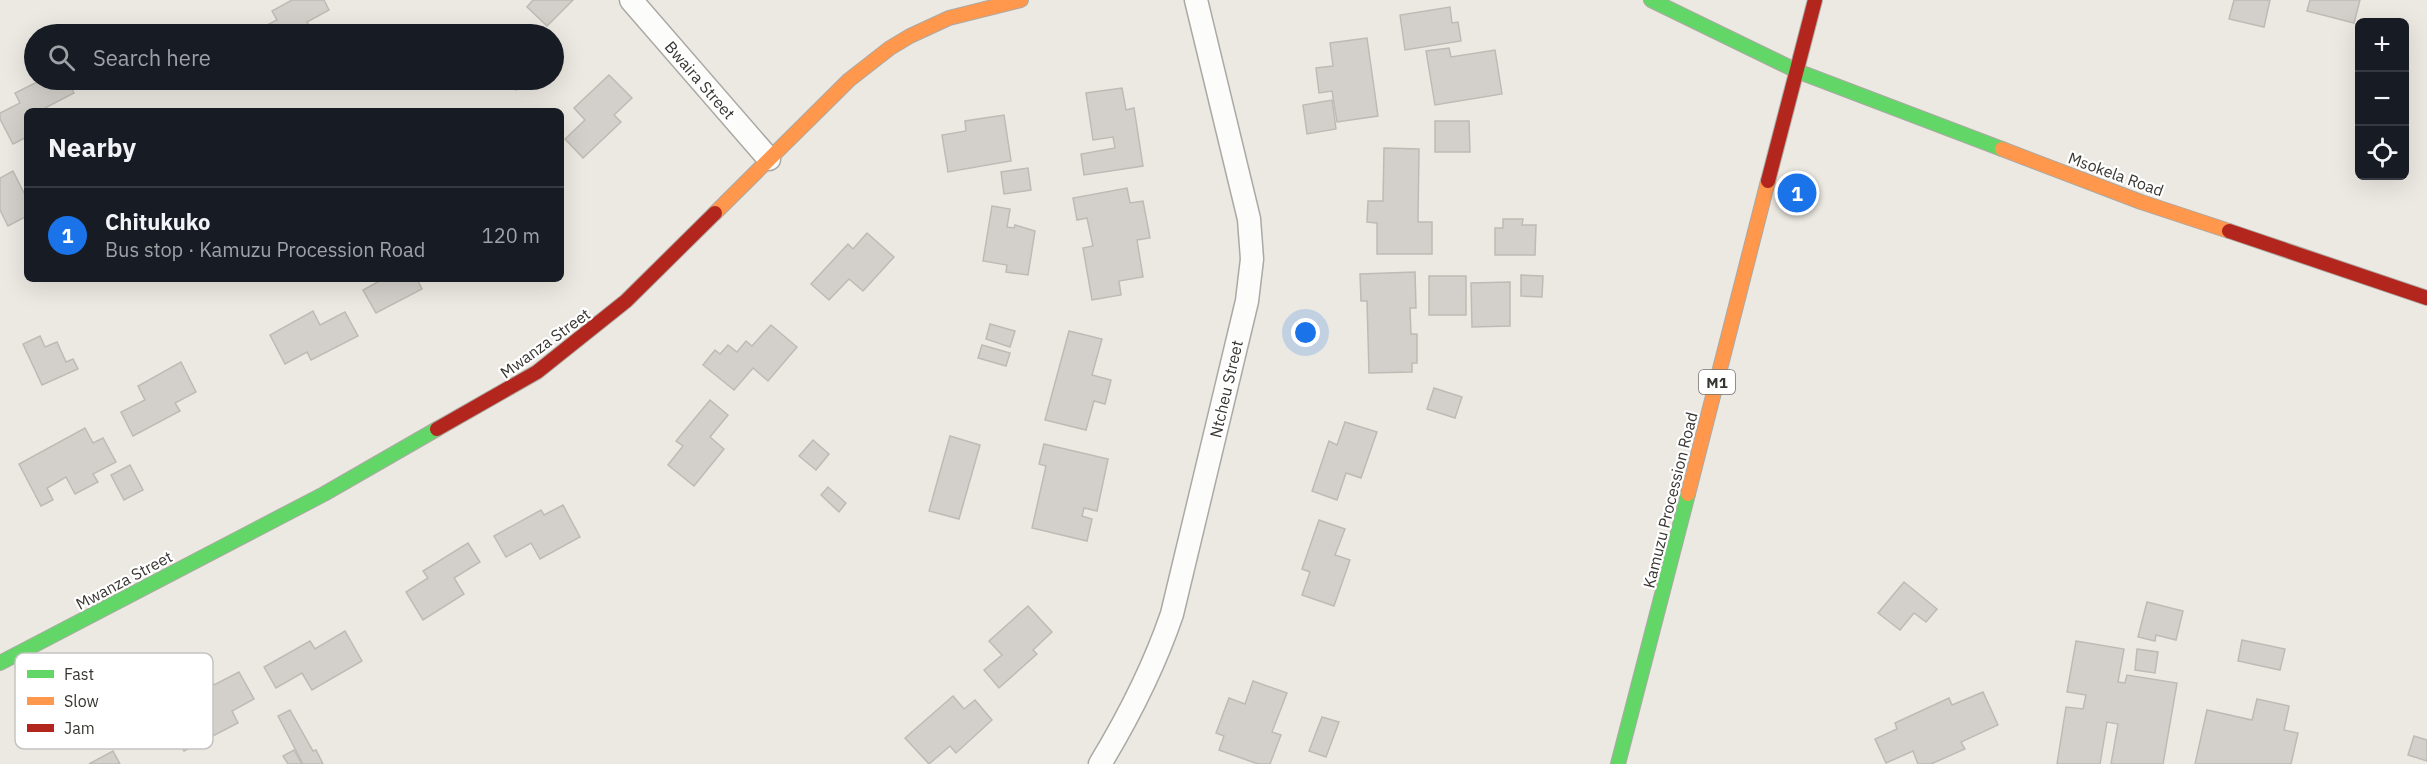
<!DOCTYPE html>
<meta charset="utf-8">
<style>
:root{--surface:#171b24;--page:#242831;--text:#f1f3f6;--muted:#9ea1a6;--line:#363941;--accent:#1a73e8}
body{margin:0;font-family:"IBM Plex Sans",sans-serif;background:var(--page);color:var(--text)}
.controls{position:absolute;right:18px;top:18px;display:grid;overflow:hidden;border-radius:9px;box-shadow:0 6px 24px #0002}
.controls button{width:54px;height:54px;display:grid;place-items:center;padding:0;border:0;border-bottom:2px solid var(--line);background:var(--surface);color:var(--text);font:30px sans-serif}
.you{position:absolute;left:1306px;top:333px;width:21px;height:21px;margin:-15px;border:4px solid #fff;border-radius:50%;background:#1a73e8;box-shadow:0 0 0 9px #1a73e833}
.badge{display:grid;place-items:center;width:39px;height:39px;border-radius:50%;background:var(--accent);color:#fff;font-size:20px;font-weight:700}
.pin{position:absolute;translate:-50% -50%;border:3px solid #fff;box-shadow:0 2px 6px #0006}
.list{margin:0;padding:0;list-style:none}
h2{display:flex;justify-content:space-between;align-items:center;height:78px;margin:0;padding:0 24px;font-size:26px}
h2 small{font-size:20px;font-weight:400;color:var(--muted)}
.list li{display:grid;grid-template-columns:39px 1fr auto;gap:18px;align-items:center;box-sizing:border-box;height:96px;padding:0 24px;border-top:2px solid var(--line)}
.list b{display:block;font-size:22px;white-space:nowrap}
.list p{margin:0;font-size:20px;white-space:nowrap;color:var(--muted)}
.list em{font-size:20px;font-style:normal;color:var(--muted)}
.icon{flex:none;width:33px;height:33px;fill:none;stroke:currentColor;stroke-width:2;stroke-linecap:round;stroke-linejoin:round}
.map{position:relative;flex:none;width:2427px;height:764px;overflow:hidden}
.search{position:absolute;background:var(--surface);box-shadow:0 6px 24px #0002;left:24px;top:24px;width:540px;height:66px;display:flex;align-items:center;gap:15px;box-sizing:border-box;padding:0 21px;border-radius:33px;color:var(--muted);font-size:22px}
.panel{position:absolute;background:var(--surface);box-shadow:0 6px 24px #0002;left:24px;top:108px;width:540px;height:174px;border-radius:9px}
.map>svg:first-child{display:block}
</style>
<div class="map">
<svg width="2427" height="764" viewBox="0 0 2427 764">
<rect width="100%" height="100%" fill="#ece9e2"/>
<g fill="#d3d0cb" stroke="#bdbbb5" stroke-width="1.5">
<path d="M292 0H324L329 10 307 22 314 34H257L255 31 277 20 272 11Z"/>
<path d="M533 0H573L547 26 527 7Z"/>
<path d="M2234 0H2270L2264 27 2229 19Z"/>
<path d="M2310 0H2360L2354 23 2307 11Z"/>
<path d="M1450 7 1452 23 1458 22 1461 41 1405 50 1400 15Z"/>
<path d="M1367 38 1378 116 1337 122 1332 91 1319 93 1316 68 1333 66 1330 43Z"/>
<path d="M1449 48 1451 57 1495 50 1502 94 1435 105 1426 51Z"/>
<path d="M609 75 632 98 614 115 621 122 583 158 565 139 585 120 574 108Z"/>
<path d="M41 80H67L74 93 43 109 44 111H27V137L13 144 0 119V113L20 103 15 93Z"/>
<path d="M129 80H148L133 88Z"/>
<path d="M388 80H404L392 86Z"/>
<path d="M510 80H536L516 90Z"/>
<path d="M1122 88 1126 110 1134 108 1143 166 1084 175 1081 154 1115 148 1113 137 1093 140 1086 93Z"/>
<path d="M1332 100 1336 129 1307 134 1303 105Z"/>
<path d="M1004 115 1011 161 948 172 942 135 966 131 965 121Z"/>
<path d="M1435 121H1469L1470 152H1435Z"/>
<path d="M1384 148 1419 149 1418 222H1432V254H1377V223L1367 222 1368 201H1383Z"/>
<path d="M1028 168 1031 190 1004 194 1001 172Z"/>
<path d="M13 171 27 199V216L8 226 0 210V178Z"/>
<path d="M1127 188 1130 203 1143 201 1150 238 1137 240 1143 277 1119 281 1121 295 1092 300 1083 248 1093 246 1087 218 1077 220 1073 198Z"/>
<path d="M992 206 1010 209 1007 227 1014 228 1015 225 1035 231 1028 275 1006 272 1007 265 983 261Z"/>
<path d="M1503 219H1523L1522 225H1536L1535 255H1495V228H1503Z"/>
<path d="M867 233 894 257 863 291 849 279 829 300 811 284 848 244 853 249Z"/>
<path d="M1415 272 1416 308H1410L1411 334H1417V363H1412V372L1369 373 1367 301H1361L1360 274Z"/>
<path d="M1521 275 1543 276 1542 297 1521 296Z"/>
<rect x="1429" y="276" width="37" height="39"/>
<path d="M383 279H421L418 281 422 289 376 313 363 290Z"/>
<path d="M1510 282V326L1472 327 1471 283Z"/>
<path d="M313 311 320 325 345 312 358 336 311 360 307 352 285 364 270 335Z"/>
<path d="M990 324 1015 331 1010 347 986 339Z"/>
<path d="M771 325 797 347 768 381 753 368 734 390 703 365 715 350 720 354 728 345 737 352 746 341 752 346Z"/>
<path d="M1069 331 1102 339 1092 375 1111 380 1105 404 1094 401 1086 430 1045 420Z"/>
<path d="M40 336 45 347 57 342 66 362 73 359 78 369 42 385 23 344Z"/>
<path d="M982 345 1010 353 1006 366 978 358Z"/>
<path d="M181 362 196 392 175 403 180 411 133 436 121 412 145 400 138 386Z"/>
<path d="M1434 388 1462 397 1455 418 1427 409Z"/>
<path d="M710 400 728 415 710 437 724 449 694 486 668 465 683 446 676 441Z"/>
<path d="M1345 422 1377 432 1361 478 1346 473 1337 500 1312 491 1329 441 1337 445Z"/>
<path d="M85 428 93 443 103 438 116 462 93 474 98 482 75 494 66 477 47 488 53 500 41 506 19 464Z"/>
<path d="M950 436 980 445 959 519 929 511Z"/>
<path d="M813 440 829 454 816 470 799 456Z"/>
<path d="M1044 444 1108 459 1097 511 1084 508 1082 516 1092 519 1087 541 1032 528 1046 466 1039 464Z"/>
<path d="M130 465 143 490 124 500 111 475Z"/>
<path d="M828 487 846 503 839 512 821 495Z"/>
<path d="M563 505 580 537 540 559 531 543 506 557 494 536 541 510 544 515Z"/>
<path d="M1319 520 1345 529 1335 555 1350 560 1334 606 1302 595 1310 572 1302 569Z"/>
<path d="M468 543 480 562 454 578 464 594 423 620 406 592 428 578 423 571Z"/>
<path d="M1904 582 1937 609 1926 622 1914 613 1900 630 1878 613Z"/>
<path d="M2147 602 2183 611 2176 640 2156 635 2155 641 2138 637Z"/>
<path d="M1028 606 1052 632 1033 650 1037 654 999 688 984 670 1002 655 989 641Z"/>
<path d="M345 631 362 661 312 690 302 673 276 688 264 667 310 641 315 649Z"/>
<path d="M2242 640 2285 649 2280 670 2238 661Z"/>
<path d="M2076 641 2124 649 2118 682 2125 683 2127 675 2177 683 2163 764H2111L2118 724 2107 722 2100 764H2057L2066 707 2083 709 2086 695 2067 692Z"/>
<path d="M2137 649 2158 652 2155 673 2135 670Z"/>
<path d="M239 672 254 699 232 711 238 723 184 751 166 718 187 707 179 691 209 675 214 685Z"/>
<path d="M1253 681 1287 693 1272 732 1281 735 1270 764H1258L1219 750 1224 736 1216 733 1229 698 1245 704Z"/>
<path d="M1983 692 1998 725 1961 742 1965 749 1931 764H1918L1913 751 1886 763 1875 739 1897 729 1895 723 1949 698 1952 705Z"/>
<path d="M953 696 964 709 975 700 992 720 956 753 950 746 929 764 905 738Z"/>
<path d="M2257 699 2289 706 2284 730 2298 733 2291 764H2195L2207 710 2252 720Z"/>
<path d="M290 710 313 751 316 750 323 764H303L278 716Z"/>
<path d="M1322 717 1339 722 1326 757 1309 751Z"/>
<path d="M2414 736 2427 740V761L2408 755Z"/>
<path d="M294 750 302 764H288L283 756Z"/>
<path d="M113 751 120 764H89Z"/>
</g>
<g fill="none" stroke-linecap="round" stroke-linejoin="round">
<g stroke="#aba9a4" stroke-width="25">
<g id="street">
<path d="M631 0 769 159"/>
<path d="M1100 764C1129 716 1154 667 1172 614L1247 301 1252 259 1249 219 1196 0"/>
</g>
</g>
<g stroke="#aba9a4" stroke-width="16">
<g id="fast">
<path d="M1651 0 1797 71 2002 149"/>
<path d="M0 663 324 494 437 429"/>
<path d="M1618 764 1688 494"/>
</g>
</g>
<g stroke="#aba9a4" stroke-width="16">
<g id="slow">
<path d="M2002 149 2141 202 2229 231"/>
<path d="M715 213 849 80 890 48 910 36 949 18 1021 0"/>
<path d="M1688 494 1768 181"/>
</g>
</g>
<g stroke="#aba9a4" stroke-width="16">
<g id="jam">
<path d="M1768 181 1815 0"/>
<path d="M2229 231 2427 298"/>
<path d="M437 429 537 372 626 301 715 213"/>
</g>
</g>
<use href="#street" stroke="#fcfcfb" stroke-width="22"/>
<use href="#fast" stroke="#63d668" stroke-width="14"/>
<use href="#slow" stroke="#ff974d" stroke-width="14"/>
<use href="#jam" stroke="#b3261e" stroke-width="14"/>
</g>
<g text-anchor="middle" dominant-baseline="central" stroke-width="4.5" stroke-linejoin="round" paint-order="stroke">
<rect fill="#fff" stroke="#74726f" stroke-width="1.5" x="1699" y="370" width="36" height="24" rx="4.5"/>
<g font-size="15" font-weight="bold" fill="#383631">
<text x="1717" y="382">M1</text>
</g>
<g font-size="16" fill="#383631" stroke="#fff">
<text transform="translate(700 80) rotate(49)">Bwaira Street</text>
<text transform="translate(2116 174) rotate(20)">Msokela Road</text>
<text transform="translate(545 343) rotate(-36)">Mwanza Street</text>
<text transform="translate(1226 389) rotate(-77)">Ntcheu Street</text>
<text transform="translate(1670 500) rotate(-76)">Kamuzu Procession Road</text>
<text transform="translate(124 580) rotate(-28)">Mwanza Street</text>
</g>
</g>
<rect x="15" y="653" width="198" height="96" rx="9" fill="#fff" stroke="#c3c3c1" stroke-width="1.5"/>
<rect x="27" y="670" width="27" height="8" fill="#63d668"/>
<rect x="27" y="697" width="27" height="8" fill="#ff974d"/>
<rect x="27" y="724" width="27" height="8" fill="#b3261e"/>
<g font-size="16" fill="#383631">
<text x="64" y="680">Fast</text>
<text x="64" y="707">Slow</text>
<text x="64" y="734">Jam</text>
</g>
</svg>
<div class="controls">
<button>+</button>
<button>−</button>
<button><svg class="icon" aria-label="locate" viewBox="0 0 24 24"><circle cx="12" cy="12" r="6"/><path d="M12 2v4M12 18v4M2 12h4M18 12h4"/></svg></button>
</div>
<div class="you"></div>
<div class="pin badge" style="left:1797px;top:193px">1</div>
<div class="search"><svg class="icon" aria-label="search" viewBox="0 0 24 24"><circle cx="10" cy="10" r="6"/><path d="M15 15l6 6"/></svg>Search here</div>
<section class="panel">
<h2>Nearby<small></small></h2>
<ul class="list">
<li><span class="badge">1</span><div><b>Chitukuko</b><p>Bus stop · Kamuzu Procession Road</p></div><em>120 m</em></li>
</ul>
</section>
</div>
